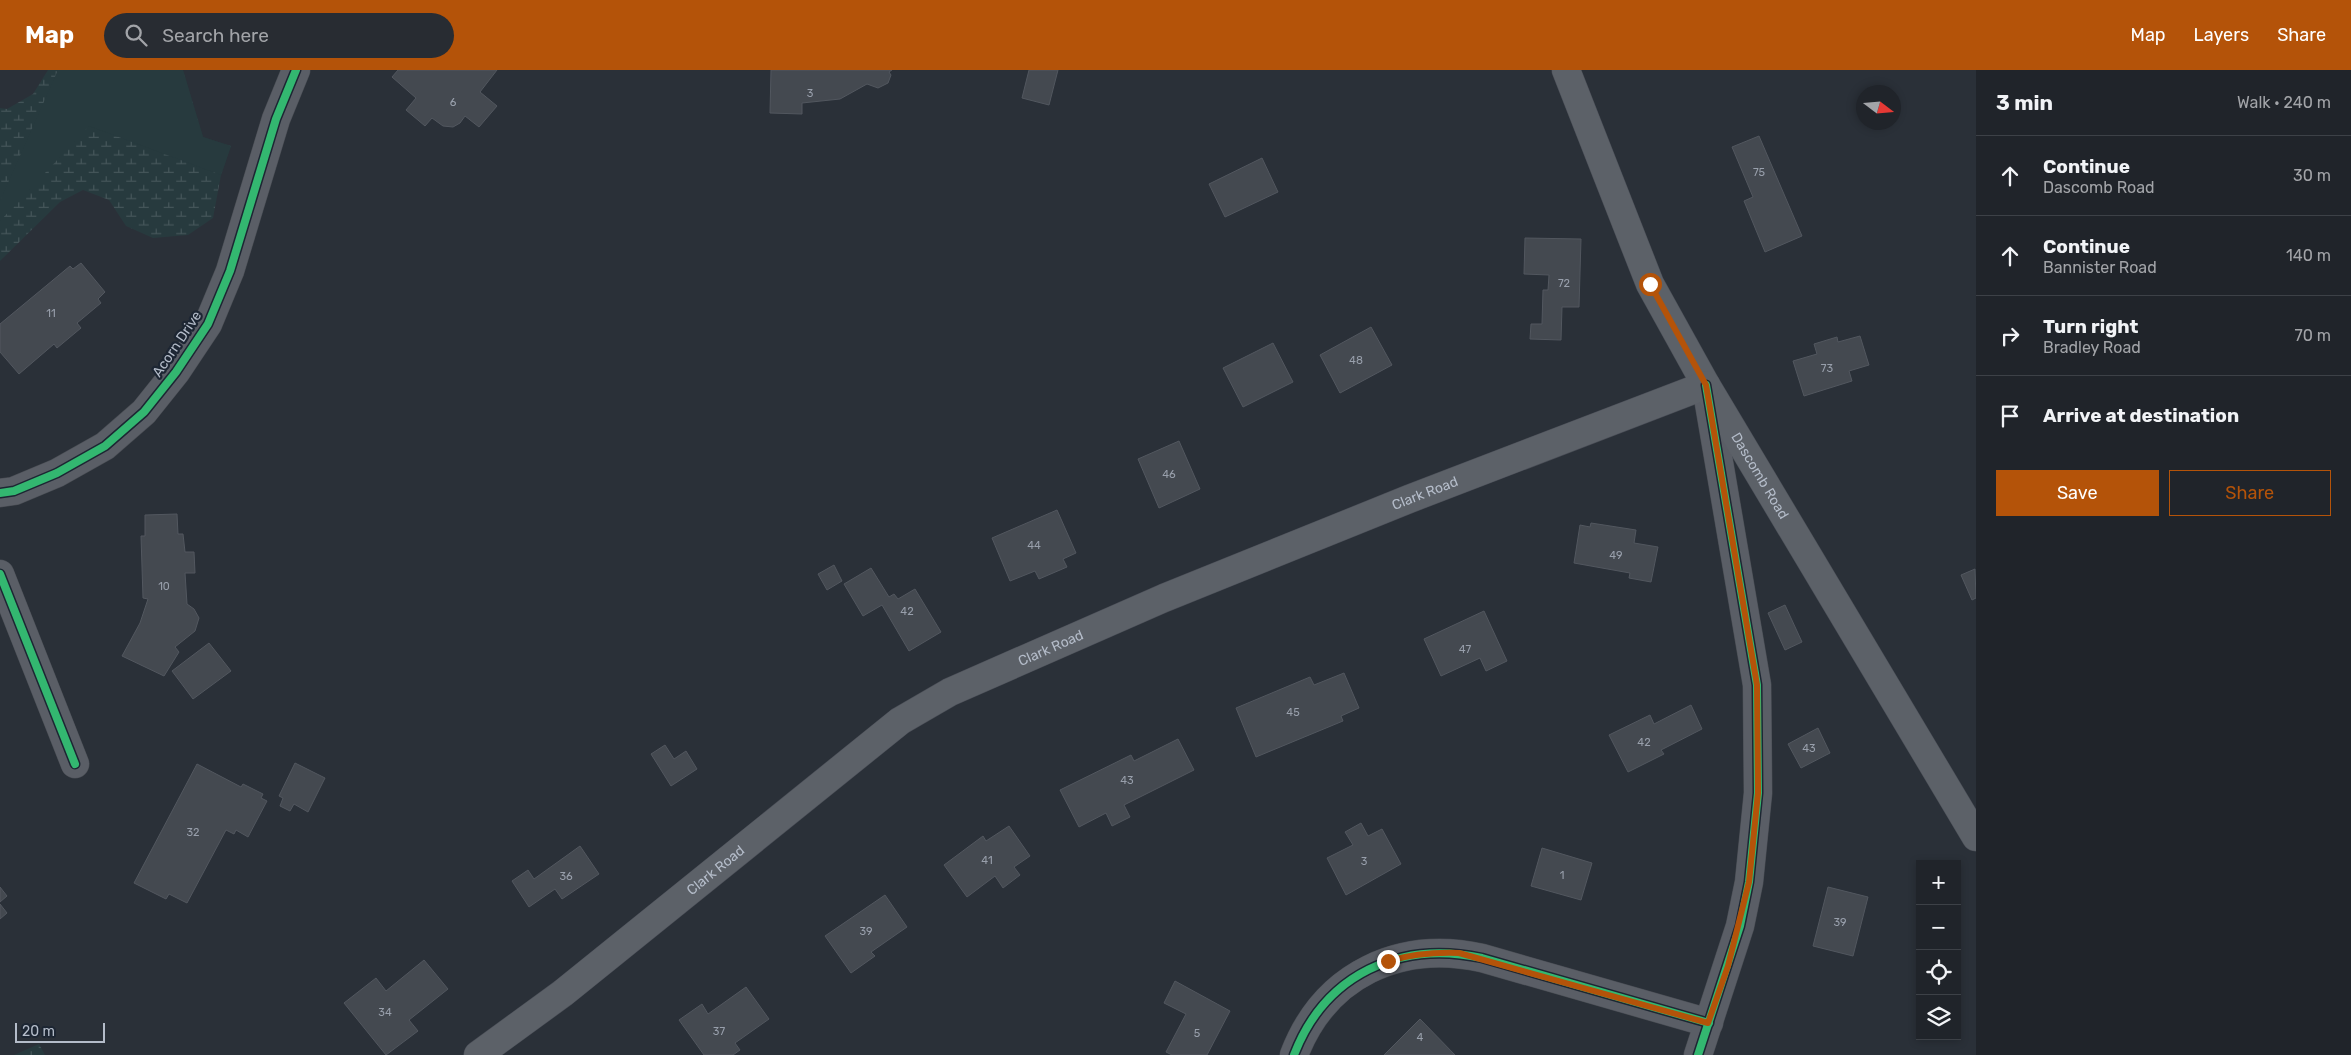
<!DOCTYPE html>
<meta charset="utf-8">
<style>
:root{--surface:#20242a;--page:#282c32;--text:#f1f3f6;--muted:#a2a4a8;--line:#3d4147;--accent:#b45309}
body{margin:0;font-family:Rubik,sans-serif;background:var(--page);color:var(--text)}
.controls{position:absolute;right:15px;bottom:15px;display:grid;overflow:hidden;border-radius:0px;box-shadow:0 2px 8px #0003}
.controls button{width:45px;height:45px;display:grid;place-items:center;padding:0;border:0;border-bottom:1px solid var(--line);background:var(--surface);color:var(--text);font:25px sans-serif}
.compass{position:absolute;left:1856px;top:15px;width:45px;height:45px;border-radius:50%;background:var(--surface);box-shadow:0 2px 8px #0003;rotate:106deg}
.scale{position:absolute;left:15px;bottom:12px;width:90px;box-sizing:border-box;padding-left:5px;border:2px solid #b4bcc9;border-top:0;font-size:14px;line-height:18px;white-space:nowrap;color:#b4bcc9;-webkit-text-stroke:4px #1d2633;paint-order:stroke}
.stop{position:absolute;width:15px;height:15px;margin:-11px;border:4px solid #b45309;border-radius:50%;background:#fff}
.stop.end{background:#b45309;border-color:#fff;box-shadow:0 1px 5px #0008}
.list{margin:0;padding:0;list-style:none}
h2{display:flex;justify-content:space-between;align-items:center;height:65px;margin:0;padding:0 20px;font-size:21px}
h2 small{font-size:16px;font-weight:400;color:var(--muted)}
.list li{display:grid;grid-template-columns:32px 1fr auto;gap:15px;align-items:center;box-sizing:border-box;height:80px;padding:0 20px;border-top:1px solid var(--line)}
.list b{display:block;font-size:19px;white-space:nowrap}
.list p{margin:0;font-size:16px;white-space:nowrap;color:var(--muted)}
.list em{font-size:16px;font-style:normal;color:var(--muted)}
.actions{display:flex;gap:10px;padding:15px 20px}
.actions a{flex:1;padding:11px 0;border:1px solid var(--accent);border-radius:0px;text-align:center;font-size:18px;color:var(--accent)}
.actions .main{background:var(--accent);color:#fff}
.icon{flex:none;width:28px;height:28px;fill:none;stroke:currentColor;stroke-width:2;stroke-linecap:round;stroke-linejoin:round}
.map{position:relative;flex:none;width:1976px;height:985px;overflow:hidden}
header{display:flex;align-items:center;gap:30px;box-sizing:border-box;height:70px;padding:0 25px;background:var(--accent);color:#fff}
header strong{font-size:24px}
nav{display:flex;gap:28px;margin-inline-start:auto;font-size:18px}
.search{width:350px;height:45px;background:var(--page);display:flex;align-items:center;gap:12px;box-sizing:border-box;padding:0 18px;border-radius:28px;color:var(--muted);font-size:19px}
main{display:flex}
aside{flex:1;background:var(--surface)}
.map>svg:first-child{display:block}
</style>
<header>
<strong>Map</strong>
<div class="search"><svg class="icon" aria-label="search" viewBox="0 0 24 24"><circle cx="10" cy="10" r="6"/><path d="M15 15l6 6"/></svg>Search here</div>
<nav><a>Map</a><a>Layers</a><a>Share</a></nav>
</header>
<main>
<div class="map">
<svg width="1976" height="985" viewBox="0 0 1976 985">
<defs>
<pattern id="wetland-marsh" width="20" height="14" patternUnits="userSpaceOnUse" patternTransform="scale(1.25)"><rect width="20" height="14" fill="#273a3e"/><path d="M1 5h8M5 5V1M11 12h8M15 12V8" fill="none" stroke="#445559"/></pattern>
</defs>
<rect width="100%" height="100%" fill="#2a3038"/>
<g fill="url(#wetland-marsh)">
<path d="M48 0H183L203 67 231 76 221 105 213 148 188 165 153 168 126 156 109 130 83 120 60 132 0 191V38L7 39 33 24Z"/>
<path d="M39 974 45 985H14Z"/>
</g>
<path fill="#273a3e" d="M58 0H183L203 67 231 76 221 105 89 56 0 151V131Z"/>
<g fill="#444950" stroke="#52575f">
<path d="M398 0H497L480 22 497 36 479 57 465 46 460 53 453 57 443 56 432 48 425 56 406 40 416 28 392 7Z"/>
<path d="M771 0H892L889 2 891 5 888 13 878 18 867 14 840 29 802 33V44L770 43Z"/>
<path d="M1029 0H1058L1049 35 1022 28Z"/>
<path d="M1759 66 1802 166 1765 182 1744 131 1753 127 1732 77Z"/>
<path d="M1262 88 1278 122 1225 147 1209 114Z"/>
<path d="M1525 168 1581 169 1579 237H1562L1561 270 1530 269 1531 254H1542L1543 220H1548L1549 205 1524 204Z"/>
<path d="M81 193 105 222 98 229 101 233 77 253 81 258 57 278 54 274 19 304 0 282V254L70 196 73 199Z"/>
<path d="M1371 257 1392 295 1340 323 1320 285Z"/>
<path d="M1860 266 1869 295 1849 301 1852 311 1804 326 1793 291 1817 284 1814 274 1837 267 1838 272Z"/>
<path d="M1273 273 1293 312 1243 337 1223 298Z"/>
<path d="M1179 371 1200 419 1159 438 1138 389Z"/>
<path d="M1057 440 1076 483 1063 489 1067 497 1039 509 1035 501 1010 511 992 468Z"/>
<path d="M177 444 178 464H183L185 482H194L195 503H185L187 534 194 539 199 548 195 561 175 577 179 582 164 606 122 586 140 553 148 529 143 528 141 466H145V445Z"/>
<path d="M1591 453 1636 460 1634 473 1658 477 1651 512 1629 508 1630 503 1574 493 1580 455 1590 457Z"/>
<path d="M834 495 842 511 827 520 818 504Z"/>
<path d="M871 498 889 527 894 524 898 529 915 519 941 562 909 581 882 535 863 546 844 514Z"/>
<path d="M1975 499 1976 528 1972 530 1961 505Z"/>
<path d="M1785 535 1802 572 1785 580 1768 543Z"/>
<path d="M1484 541 1507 591 1486 601 1480 588 1441 606 1424 569Z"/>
<path d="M209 573 231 601 193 629 172 601Z"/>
<path d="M1344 603 1359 638 1341 646 1343 651 1256 687 1236 638 1310 607 1314 615Z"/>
<path d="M1691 635 1702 659 1661 680 1664 684 1628 702 1609 665 1650 645 1654 654Z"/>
<path d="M1818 658 1830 683 1801 698 1788 674Z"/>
<path d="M1178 669 1194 700 1124 735 1130 747 1112 756 1106 743 1079 757 1060 720 1131 685 1134 691Z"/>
<path d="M665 675 674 689 686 681 697 699 671 716 651 684Z"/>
<path d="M295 693 325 708 308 742 294 734 290 741 280 736 283 728 279 726Z"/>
<path d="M197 694 241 717 243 714 263 724 261 728 267 731 248 767 236 760 234 764 226 760 187 833 169 824 166 829 134 813Z"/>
<path d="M1361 753 1368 766 1382 759 1401 794 1346 825 1327 788 1353 775 1345 762Z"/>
<path d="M1009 756 1030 786 1014 797 1020 805 1003 818 995 806 967 827 944 795 983 766 986 771Z"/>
<path d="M580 776 599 804 562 829 555 819 529 837 512 811 528 800 534 809Z"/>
<path d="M1542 778 1592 793 1581 830 1531 816Z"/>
<path d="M0 817 7 826 0 832Z"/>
<path d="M1828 817 1868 827 1853 886 1813 876Z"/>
<path d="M885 825 907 857 871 882 875 886 851 903 825 866Z"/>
<path d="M0 834 7 843 0 849Z"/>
<path d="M424 890 448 919 409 950 418 961 386 985 344 933 376 908 386 921Z"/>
<path d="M1175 911 1230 941 1207 985H1172L1166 982 1186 944 1164 933Z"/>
<path d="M746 917 769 949 735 973 740 980 733 985H704L679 950 702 934 708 944Z"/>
<path d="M1420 949 1455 985H1384Z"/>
</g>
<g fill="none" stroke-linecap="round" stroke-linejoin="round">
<g stroke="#484c53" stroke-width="29">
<g id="minor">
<path d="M0 423 14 421 57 403 105 376 144 342 176 302 208 254 230 201 276 49 296 0"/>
<path d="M0 504 75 694"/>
<path d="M1294 985C1325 904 1400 870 1482 888L1709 953"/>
<path d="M1698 985 1740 856 1749 812 1758 723 1757 615 1706 316"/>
</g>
</g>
<g stroke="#484c55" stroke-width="29">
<g id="major">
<path id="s1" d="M1566 0 1650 214 1706 315 1976 767"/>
<path id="s2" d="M478 985 563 923 900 651 950 622 1164 528 1409 429 1706 315"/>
</g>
</g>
<use href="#minor" stroke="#5a5e66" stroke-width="28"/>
<use href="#major" stroke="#5c6168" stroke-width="28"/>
<g stroke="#1d2633" stroke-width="11">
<g id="cycleway">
<path d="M0 423 14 421 57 403 105 376 144 342 176 302 208 254 230 201 276 49 296 0"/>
<path d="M0 504 75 694"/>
<path d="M1294 985C1325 904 1400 870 1482 888L1709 953"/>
<path d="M1698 985 1740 856 1749 812 1758 723 1757 615 1706 315"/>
</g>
</g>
<use href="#cycleway" stroke="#33b770" stroke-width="8"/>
</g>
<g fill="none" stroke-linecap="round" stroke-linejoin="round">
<path stroke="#b45309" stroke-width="6" d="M1388 891C1413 884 1434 882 1459 883L1708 953 1728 896 1749 812 1758 723 1757 615 1706 315 1650 214"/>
</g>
<g text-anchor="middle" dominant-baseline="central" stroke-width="4.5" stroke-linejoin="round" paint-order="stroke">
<g font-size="11" fill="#989fab">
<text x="810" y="23">3</text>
<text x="453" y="32">6</text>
<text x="1759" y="102">75</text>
<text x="1564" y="213">72</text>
<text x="51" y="243">11</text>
<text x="1356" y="290">48</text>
<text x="1827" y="298">73</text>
<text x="1169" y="404">46</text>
<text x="1034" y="475">44</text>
<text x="1616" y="485">49</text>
<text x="164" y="516">10</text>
<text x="907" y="541">42</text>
<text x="1465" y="579">47</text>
<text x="1293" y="642">45</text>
<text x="1644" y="672">42</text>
<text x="1809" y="678">43</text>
<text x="1127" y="710">43</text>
<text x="193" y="762">32</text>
<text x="987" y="790">41</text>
<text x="1364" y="791">3</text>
<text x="1562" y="805">1</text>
<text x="566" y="806">36</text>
<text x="1840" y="852">39</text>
<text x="866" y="861">39</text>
<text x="385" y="942">34</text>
<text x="719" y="961">37</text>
<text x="1197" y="963">5</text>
<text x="1420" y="967">4</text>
</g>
<g font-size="14" fill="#b4bcc9" stroke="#1d2633">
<text transform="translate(177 274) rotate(-56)">Acorn Drive</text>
<text stroke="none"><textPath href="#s1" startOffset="451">Dascomb Road</textPath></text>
<text stroke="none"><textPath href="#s2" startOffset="1111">Clark Road</textPath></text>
<text stroke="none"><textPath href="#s2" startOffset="706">Clark Road</textPath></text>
<text stroke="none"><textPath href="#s2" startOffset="301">Clark Road</textPath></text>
</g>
</g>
</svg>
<div class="controls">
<button>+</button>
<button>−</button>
<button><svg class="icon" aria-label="locate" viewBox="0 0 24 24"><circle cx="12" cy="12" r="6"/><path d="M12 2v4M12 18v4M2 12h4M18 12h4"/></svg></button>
<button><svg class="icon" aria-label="layers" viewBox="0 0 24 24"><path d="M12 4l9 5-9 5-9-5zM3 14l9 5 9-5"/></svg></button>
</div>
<svg class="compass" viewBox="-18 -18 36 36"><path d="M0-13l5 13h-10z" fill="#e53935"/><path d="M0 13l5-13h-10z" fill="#a2a4a8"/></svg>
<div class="scale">20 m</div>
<div class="stop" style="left:1650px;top:214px"></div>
<div class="stop end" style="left:1388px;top:891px"></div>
</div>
<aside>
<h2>3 min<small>Walk · 240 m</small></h2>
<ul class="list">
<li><svg class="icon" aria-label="ahead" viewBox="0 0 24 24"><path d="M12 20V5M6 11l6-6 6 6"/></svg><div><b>Continue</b><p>Dascomb Road</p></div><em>30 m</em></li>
<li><svg class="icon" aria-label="ahead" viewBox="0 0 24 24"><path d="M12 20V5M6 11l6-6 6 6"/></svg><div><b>Continue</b><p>Bannister Road</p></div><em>140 m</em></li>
<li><svg class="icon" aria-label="right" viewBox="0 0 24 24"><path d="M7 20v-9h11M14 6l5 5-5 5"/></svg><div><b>Turn right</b><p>Bradley Road</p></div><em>70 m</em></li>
<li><svg class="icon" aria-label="arrive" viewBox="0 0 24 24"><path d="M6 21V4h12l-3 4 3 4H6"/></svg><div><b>Arrive at destination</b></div></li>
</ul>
<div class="actions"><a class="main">Save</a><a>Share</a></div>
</aside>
</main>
